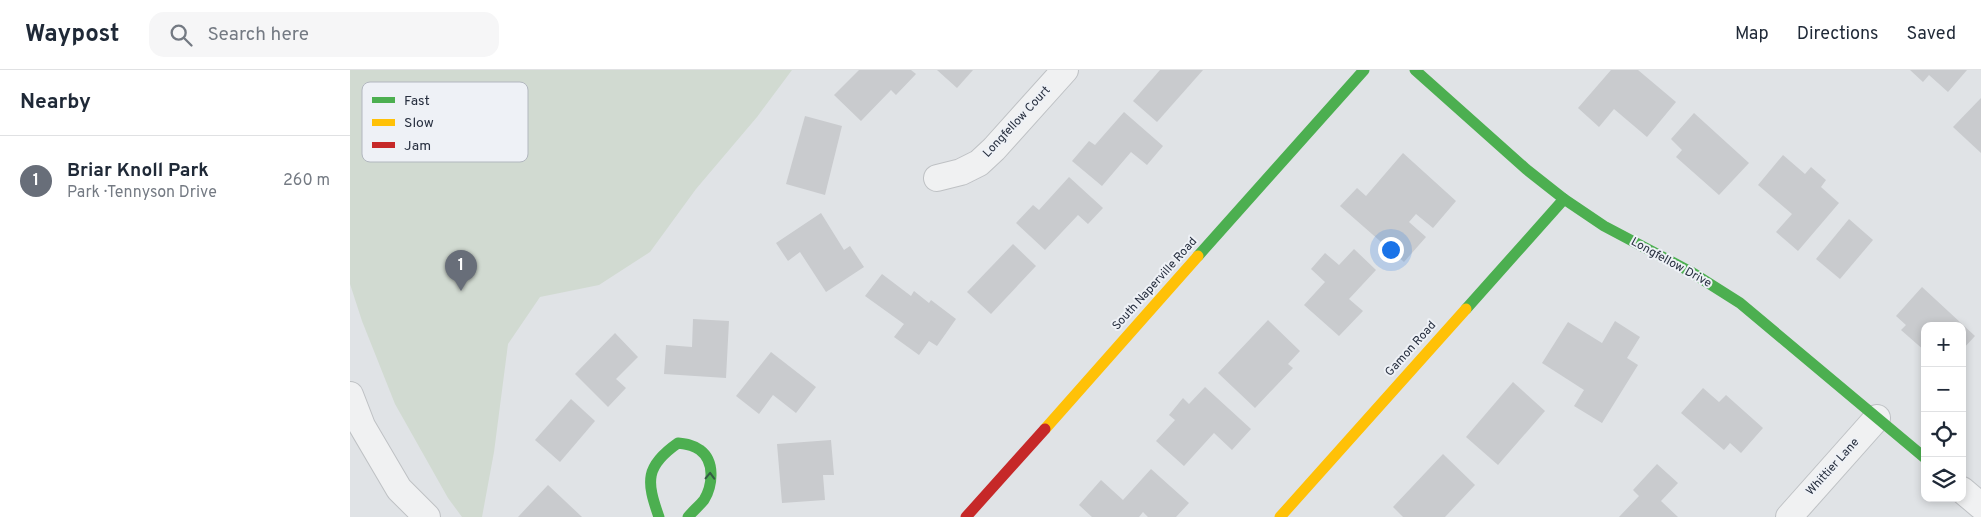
<!DOCTYPE html>
<meta charset="utf-8">
<style>
:root{--surface:#fff;--page:#f6f6f7;--text:#1f2937;--muted:#747a83;--line:#e0e1e3;--accent:#686e79}
body{margin:0;font-family:Overpass,sans-serif;background:var(--page);color:var(--text)}
.controls{position:absolute;right:15px;bottom:15px;display:grid;overflow:hidden;border-radius:10px;box-shadow:0 2px 8px #0003}
.controls button{width:45px;height:45px;display:grid;place-items:center;padding:0;border:0;border-bottom:1px solid var(--line);background:var(--surface);color:var(--text);font:25px sans-serif}
.you{position:absolute;left:1040px;top:179px;width:18px;height:18px;margin:-12px;border:4px solid #fff;border-radius:50%;background:#1a73e8;box-shadow:0 0 0 8px #1a73e833}
.badge{display:grid;place-items:center;width:32px;height:32px;border-radius:50%;background:var(--accent);color:#fff;font-size:16px;font-weight:700}
.pin{position:absolute;translate:-50% -41px;filter:drop-shadow(0 1px 2px #0008)}
.pin::after{content:'';position:absolute;top:26px;width:18px;height:15px;background:inherit;clip-path:polygon(0 0,100% 0,50% 100%)}
.list{margin:0;padding:0;list-style:none}
h2{display:flex;justify-content:space-between;align-items:center;height:65px;margin:0;padding:0 20px;font-size:21px}
h2 small{font-size:16px;font-weight:400;color:var(--muted)}
.list li{display:grid;grid-template-columns:32px 1fr auto;gap:15px;align-items:center;box-sizing:border-box;height:90px;padding:0 20px;border-top:1px solid var(--line)}
.list b{display:block;font-size:19px;white-space:nowrap}
.list p{margin:0;font-size:16px;white-space:nowrap;color:var(--muted)}
.list em{font-size:16px;font-style:normal;color:var(--muted)}
.icon{flex:none;width:28px;height:28px;fill:none;stroke:currentColor;stroke-width:2;stroke-linecap:round;stroke-linejoin:round}
.map{position:relative;flex:none;width:1631px;height:447px;overflow:hidden}
header{display:flex;align-items:center;gap:30px;box-sizing:border-box;height:70px;padding:0 25px;background:var(--surface);border-bottom:1px solid var(--line)}
header strong{font-size:24px}
nav{display:flex;gap:28px;margin-inline-start:auto;font-size:18px}
.search{width:350px;height:45px;background:var(--page);display:flex;align-items:center;gap:12px;box-sizing:border-box;padding:0 18px;border-radius:15px;color:var(--muted);font-size:19px}
main{display:flex}
aside{flex:1;background:var(--surface)}
.map>svg:first-child{display:block}
</style>
<header>
<strong>Waypost</strong>
<div class="search"><svg class="icon" aria-label="search" viewBox="0 0 24 24"><circle cx="10" cy="10" r="6"/><path d="M15 15l6 6"/></svg>Search here</div>
<nav><a>Map</a><a>Directions</a><a>Saved</a></nav>
</header>
<main>
<aside>
<h2>Nearby<small></small></h2>
<ul class="list">
<li><span class="badge">1</span><div><b>Briar Knoll Park</b><p>Park · Tennyson Drive</p></div><em>260 m</em></li>
</ul>
</aside>
<div class="map">
<svg width="1631" height="447" viewBox="0 0 1631 447">
<rect width="100%" height="100%" fill="#e0e3e6"/>
<path fill="#d1dad1" d="M0 0H442L407 47 346 119 300 182 249 215 190 227 158 274 144 382 132 447H112L98 428 45 334 12 251 0 214Z"/>
<g fill="#c9cbce">
<path d="M509 0H561L566 4 546 25 541 20 511 51 484 25Z"/>
<path d="M587 0H623L607 18Z"/>
<path d="M810 0H853L807 52 783 31Z"/>
<path d="M1261 0H1288L1326 32 1297 67 1264 39 1249 57 1228 38Z"/>
<path d="M1560 0H1617L1598 22 1579 5 1573 12Z"/>
<path d="M1631 28V83L1603 57Z"/>
<path d="M774 42 813 76 797 95 781 82 752 116 722 91 739 71 745 75Z"/>
<path d="M1344 43 1399 93 1369 125 1326 87 1332 80 1321 69Z"/>
<path d="M455 46 492 56 475 125 436 114Z"/>
<path d="M1053 83 1106 131 1083 158 1066 144 1059 152 1076 167 1054 192 990 136 1007 118 1016 126Z"/>
<path d="M1433 85 1455 104 1461 97 1476 110 1471 117 1489 133 1448 181 1426 162 1442 144 1408 115Z"/>
<path d="M719 107 753 138 738 154 728 145 695 180 666 153 683 135 689 140Z"/>
<path d="M471 143 494 180 500 176 514 197 476 222 450 182 438 191 426 173Z"/>
<path d="M1499 149 1523 170 1490 209 1466 189Z"/>
<path d="M663 174 686 196 641 244 617 222Z"/>
<path d="M1004 179 1026 200 999 229 1013 241 989 266 954 235 975 212 961 199 975 183 989 195Z"/>
<path d="M532 204 561 226 564 221 579 233 581 230 606 249 587 276 579 271 569 285 544 267 554 254 515 226Z"/>
<path d="M1572 217 1625 266 1612 280V256H1575V281L1551 260 1556 255 1546 246Z"/>
<path d="M343 249 379 251 376 308 314 304 316 275 342 277Z"/>
<path d="M918 250 950 281 938 294 943 298 905 338 868 303Z"/>
<path d="M1265 251 1290 267 1277 288 1288 295 1252 353 1224 336 1234 320 1192 293 1218 252 1252 273Z"/>
<path d="M265 263 288 287 266 309 276 318 258 337 225 304Z"/>
<path d="M421 282 466 317 446 343 423 325 409 344 386 326Z"/>
<path d="M1163 312 1195 341 1148 395 1116 367Z"/>
<path d="M855 317 901 359 882 380 864 363 834 396 806 371 825 350 819 345 833 328 839 334Z"/>
<path d="M1353 318 1369 332 1376 325 1413 358 1391 383 1380 373 1374 380 1331 343Z"/>
<path d="M221 329 245 351 210 392 185 370Z"/>
<path d="M481 370 484 405H473L475 430 432 433 427 374Z"/>
<path d="M1093 384 1125 415 1095 447H1053L1043 437Z"/>
<path d="M1307 394 1328 413 1311 431 1328 447H1269L1289 426 1283 420Z"/>
<path d="M801 399 839 433 826 447H798L793 442 789 447H742L729 435 751 410 773 430Z"/>
<path d="M198 415 232 447H168Z"/>
</g>
<g fill="none" stroke-linecap="round" stroke-linejoin="round">
<g stroke="#bec1c4" stroke-width="28">
<g id="street">
<path d="M587 108 611 102 629 93 644 79 715 0"/>
<path d="M0 325 12 356 49 419 77 447"/>
<path d="M1612 420 1631 436"/>
<path d="M1439 447 1527 348"/>
</g>
</g>
<use href="#street" stroke="#f0f1f2" stroke-width="26"/>
<g stroke="#4caf50" stroke-width="11">
<path d="M1065 0 1176 99 1214 129 1254 156 1341 202 1390 233 1575 388"/>
<path d="M848 186 1014 0"/>
<path d="M1116 239 1214 129"/>
<path d="M309 447C296 411 295 396 328 373 336 374 344 375 350 380 365 391 363 415 354 430 349 436 343 441 338 447"/>
</g>
<g stroke="#ffc107" stroke-width="11">
<path d="M695 359 848 186"/>
<path d="M930 447 1116 239"/>
</g>
<path stroke="#c62828" stroke-width="11" d="M616 447 695 359"/>
</g>
<defs><path id="oneway-chevron" d="M-2-3.5L2.5 0L-2 3.5" fill="none" stroke-width="1.6" stroke-linecap="round" stroke-linejoin="round" transform="scale(1.25)"/></defs>
<use stroke="#345c45" href="#oneway-chevron" transform="translate(360 406) rotate(-88)"/>
<g text-anchor="middle" dominant-baseline="central" stroke-width="4" stroke-linejoin="round" paint-order="stroke">
<g font-size="12" fill="#272f3f" stroke="#eef1f6">
<text transform="translate(667 52) rotate(-47)">Longfellow Court</text>
<text transform="translate(1321 193) rotate(29)">Longfellow Drive</text>
<text transform="translate(805 214) rotate(-48)">South Naperville Road</text>
<text transform="translate(1061 279) rotate(-48)">Gamon Road</text>
<text transform="translate(1483 397) rotate(-48)">Whittier Lane</text>
</g>
</g>
<rect x="12" y="12" width="166" height="80" rx="8" fill="#eef1f6" stroke="#b2b7bf" stroke-width="1"/>
<rect x="22" y="27" width="23" height="6" fill="#4caf50"/>
<rect x="22" y="49" width="23" height="7" fill="#ffc107"/>
<rect x="22" y="72" width="23" height="6" fill="#c62828"/>
<g font-size="14" fill="#272f3f">
<text x="54" y="35">Fast</text>
<text x="54" y="57">Slow</text>
<text x="54" y="80">Jam</text>
</g>
</svg>
<div class="controls">
<button>+</button>
<button>−</button>
<button><svg class="icon" aria-label="locate" viewBox="0 0 24 24"><circle cx="12" cy="12" r="6"/><path d="M12 2v4M12 18v4M2 12h4M18 12h4"/></svg></button>
<button><svg class="icon" aria-label="layers" viewBox="0 0 24 24"><path d="M12 4l9 5-9 5-9-5zM3 14l9 5 9-5"/></svg></button>
</div>
<div class="you"></div>
<div class="pin badge" style="left:111px;top:221px">1</div>
</div>
</main>
